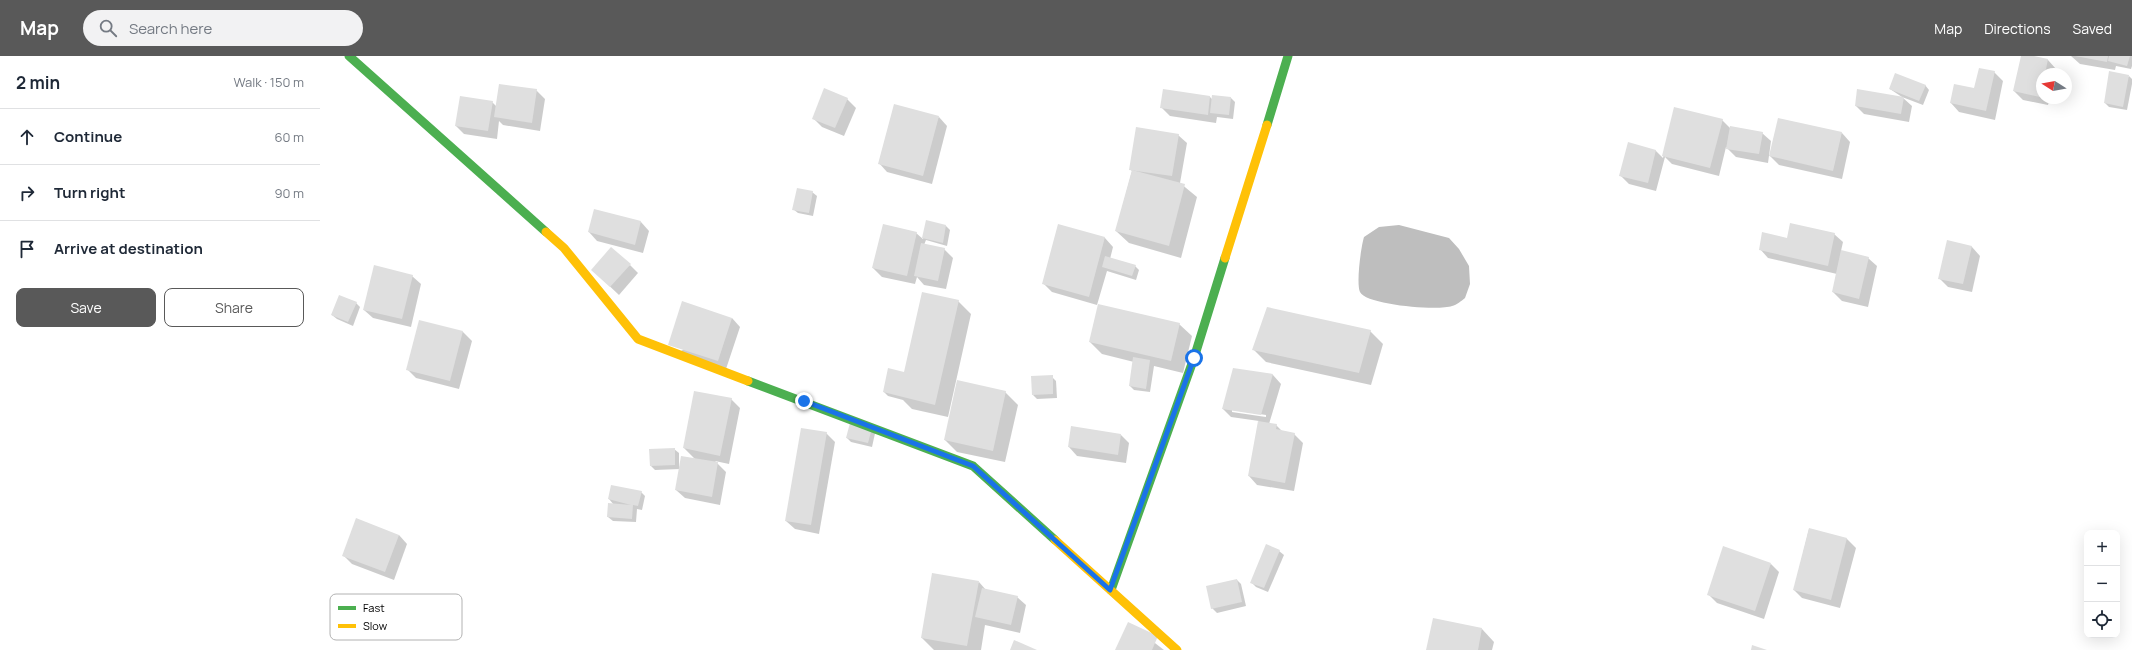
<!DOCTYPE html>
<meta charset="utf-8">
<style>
:root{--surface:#fff;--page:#f2f2f3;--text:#1f2937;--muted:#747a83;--line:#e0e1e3;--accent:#595959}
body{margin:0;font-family:Manrope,sans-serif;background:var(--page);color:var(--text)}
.controls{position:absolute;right:12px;bottom:12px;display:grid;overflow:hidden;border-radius:8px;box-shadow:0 4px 16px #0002}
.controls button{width:36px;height:36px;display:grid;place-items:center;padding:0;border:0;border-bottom:1px solid var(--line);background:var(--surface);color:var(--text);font:20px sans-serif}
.compass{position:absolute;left:1716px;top:12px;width:36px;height:36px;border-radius:50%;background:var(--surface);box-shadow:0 4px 16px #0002;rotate:281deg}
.stop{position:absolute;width:12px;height:12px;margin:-9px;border:3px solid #1a73e8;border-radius:50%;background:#fff}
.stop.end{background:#1a73e8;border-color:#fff;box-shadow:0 1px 4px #0008}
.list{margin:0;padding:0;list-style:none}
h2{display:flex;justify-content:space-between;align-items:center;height:52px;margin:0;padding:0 16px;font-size:17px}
h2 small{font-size:13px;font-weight:400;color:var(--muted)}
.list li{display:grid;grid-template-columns:26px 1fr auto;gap:12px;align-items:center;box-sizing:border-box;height:56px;padding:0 16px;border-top:1px solid var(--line)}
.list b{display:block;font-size:15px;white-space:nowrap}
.list em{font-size:13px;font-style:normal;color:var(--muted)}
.actions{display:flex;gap:8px;padding:12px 16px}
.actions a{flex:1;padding:9px 0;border:1px solid var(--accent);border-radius:8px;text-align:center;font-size:14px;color:var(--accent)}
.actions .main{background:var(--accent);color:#fff}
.icon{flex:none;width:22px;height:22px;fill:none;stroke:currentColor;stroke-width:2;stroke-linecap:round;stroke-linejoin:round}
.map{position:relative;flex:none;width:1812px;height:594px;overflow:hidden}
header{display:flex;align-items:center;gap:24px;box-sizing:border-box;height:56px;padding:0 20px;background:var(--accent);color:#fff}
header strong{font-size:19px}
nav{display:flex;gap:22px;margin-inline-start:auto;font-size:14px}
.search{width:280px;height:36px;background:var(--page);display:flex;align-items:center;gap:10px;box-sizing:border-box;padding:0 14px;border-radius:22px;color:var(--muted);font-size:15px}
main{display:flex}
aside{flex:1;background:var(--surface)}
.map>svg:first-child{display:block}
</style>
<header>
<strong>Map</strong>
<div class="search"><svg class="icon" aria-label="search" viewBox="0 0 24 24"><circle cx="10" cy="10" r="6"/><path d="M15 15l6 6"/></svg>Search here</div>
<nav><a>Map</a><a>Directions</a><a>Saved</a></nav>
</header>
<main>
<aside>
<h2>2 min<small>Walk · 150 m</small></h2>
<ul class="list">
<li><svg class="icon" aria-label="ahead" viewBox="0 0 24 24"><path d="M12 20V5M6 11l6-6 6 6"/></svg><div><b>Continue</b></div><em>60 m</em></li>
<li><svg class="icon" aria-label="right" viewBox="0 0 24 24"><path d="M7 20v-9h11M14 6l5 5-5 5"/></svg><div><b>Turn right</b></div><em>90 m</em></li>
<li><svg class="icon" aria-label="arrive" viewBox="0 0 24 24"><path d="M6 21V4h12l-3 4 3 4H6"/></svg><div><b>Arrive at destination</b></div></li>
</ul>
<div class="actions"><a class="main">Save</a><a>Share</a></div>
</aside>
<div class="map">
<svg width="1812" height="594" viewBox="0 0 1812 594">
<rect width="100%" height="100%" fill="#fff"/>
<path fill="#bebebe" d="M1079 169 1129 182 1139 193 1149 210 1150 228 1145 242C1141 245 1137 249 1132 250 1118 255 1046 249 1040 236 1036 227 1041 191 1044 181L1059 171Z"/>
<g fill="#0003" fill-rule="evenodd">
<path d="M1702 0 1728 4 1736 13 1735 18H1722V42H1730L1728 49 1703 44 1694 35Z"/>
<path d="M1751 0H1812V10L1811 13 1796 10 1795 14 1760 8Z"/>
<path d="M1674 16 1683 25 1675 64 1639 56 1631 47 1655 34Z"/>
<path d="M1809 20 1812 23V28L1807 54 1789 51 1785 47Z"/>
<path d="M1605 29 1609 34 1603 49 1582 41 1592 50 1589 66 1544 58 1536 50 1582 41 1570 33Z"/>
<path d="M216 34 225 43 220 75 183 69 179 65 177 83 144 78 136 70 172 46 176 50Z"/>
<path d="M844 34 890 41 893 44V40L911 42 915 46 913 63 897 61 896 67 850 60 841 51Z"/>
<path d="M527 43 536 52 524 80 502 71 493 62Z"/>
<path d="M1355 52 1402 64 1410 72 1442 77 1451 85 1448 107 1416 101 1406 91 1399 120 1352 108 1345 101 1336 135 1309 128 1300 119 1335 94 1343 102Z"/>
<path d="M619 61 627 70 612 128 567 116 559 107Z"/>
<path d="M1522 77 1530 86 1522 123 1459 109 1450 100Z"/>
<path d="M858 79 867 87 860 127 877 141 861 202 809 187 796 175 812 115 810 113Z"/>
<path d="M492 136 497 140 493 160 478 157 473 153Z"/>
<path d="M321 166 329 175 323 197 277 185 269 176Z"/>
<path d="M607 166 626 170 630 174 627 190 606 184 604 189 624 193 633 202 626 233 604 229 597 221 595 228 562 221 553 212 596 177 603 183Z"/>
<path d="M739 169 785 182 793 191 790 203 815 210 819 214 816 224 787 215 777 249 732 236 723 227Z"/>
<path d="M1514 178 1523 186 1521 195 1548 202 1557 210 1548 251 1522 245 1513 236 1517 218 1448 202 1440 193Z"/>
<path d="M1628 185 1652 191 1660 200 1652 236 1628 231 1619 222Z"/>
<path d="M310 209 318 217 299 239 281 222Z"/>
<path d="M92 220 101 228 91 271 53 262 44 254Z"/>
<path d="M638 245 651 258 628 361 592 353 583 344 568 340 564 336 585 317Z"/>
<path d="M36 247 40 251 33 270 17 263 12 259Z"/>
<path d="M412 262 420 271 406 313 358 297Z"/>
<path d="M100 265 143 276 152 285 139 333 96 322 87 313Z"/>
<path d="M859 268 872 280 863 317 834 310 830 336 814 334 810 330 814 306 782 298 770 286Z"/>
<path d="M1050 275 1063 288 1051 329 946 306 934 294Z"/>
<path d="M914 313 953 319 961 328 949 368 956 369 963 376 974 378 983 387 974 435 937 429 929 420 939 365 911 361 903 353ZM912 354 946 359V361L912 356Z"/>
<path d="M732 321 736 325 737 342 717 343 713 339Z"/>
<path d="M685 336 698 349 685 406 637 396 625 384Z"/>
<path d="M411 343 420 352 409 408 395 405 406 416 400 449 365 442 356 434 360 413 335 414 331 410 354 393 359 397V411L375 403 364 392Z"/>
<path d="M556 373 552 391 531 386 527 382Z"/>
<path d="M506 377 515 386 499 478 475 473 466 465Z"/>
<path d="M801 379 809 387 806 407 757 400 749 391Z"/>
<path d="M321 436 325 440 322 454 317 453 316 466 293 465 288 461 294 449 289 443Z"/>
<path d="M1489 473 1527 483 1536 492 1520 552 1482 542 1474 534Z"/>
<path d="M79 479 87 488 74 524 32 508 23 499Z"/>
<path d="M959 495 964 499 948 536 936 531 931 526Z"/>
<path d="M1451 508 1459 516 1444 563 1397 547 1388 538Z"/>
<path d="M917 524 921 528 926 550 897 557 892 552Z"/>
<path d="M659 526 666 534 697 541 706 549 700 577 665 569 661 594H614L602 582Z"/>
<path d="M809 567 844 594H796Z"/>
<path d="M1162 573 1174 586 1172 594H1107Z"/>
</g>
<g fill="#dfdfdf">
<path d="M1701 0H1714L1728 3 1725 18H1722L1720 41 1693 35Z"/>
<path d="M1755 0H1788L1787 6Z"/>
<path d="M1789 0H1810L1807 10 1788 5Z"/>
<path d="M1659 12 1675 15 1666 55 1630 47 1634 28 1654 32Z"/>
<path d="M1789 15 1809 19 1803 51 1784 47Z"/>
<path d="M1575 17 1606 29 1599 45 1569 33Z"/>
<path d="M179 28 217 33 212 67 174 61Z"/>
<path d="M504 32 528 42 515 72 492 63Z"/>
<path d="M843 33 890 40 888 59 840 52Z"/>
<path d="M1537 33 1584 41 1581 58 1535 50Z"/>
<path d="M892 39 911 41 909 59 890 57Z"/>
<path d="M140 40 173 45 168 75 135 70Z"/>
<path d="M574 48 619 60 603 120 558 108Z"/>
<path d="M1354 51 1403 63 1390 112 1342 100Z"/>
<path d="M1458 62 1522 76 1513 115 1449 100Z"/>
<path d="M1410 70 1443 76 1439 98 1406 93Z"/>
<path d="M816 71 859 78 852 120 809 114Z"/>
<path d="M1308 86 1336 94 1328 127 1299 120Z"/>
<path d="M812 114 865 128 849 190 795 175Z"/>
<path d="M477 132 493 135 489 157 472 154Z"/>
<path d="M274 153 321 165 315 189 268 176Z"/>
<path d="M606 164 626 169 623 187 602 182Z"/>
<path d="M1470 167 1515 177 1508 210 1439 194 1442 176 1467 182Z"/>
<path d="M563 168 597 176 587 220 552 212Z"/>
<path d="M738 168 785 181 769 241 722 228Z"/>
<path d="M1627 184 1652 190 1643 228 1618 223Z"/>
<path d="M601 187 625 192 618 225 594 220Z"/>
<path d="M291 191 311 208 290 231 271 214Z"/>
<path d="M1521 194 1549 201 1539 243 1512 236Z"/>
<path d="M785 200 816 209 812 220 782 211Z"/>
<path d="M54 209 93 219 82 263 43 254Z"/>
<path d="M602 236 639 244 615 349 563 336 568 312 584 316Z"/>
<path d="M19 239 37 246 28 266 11 259Z"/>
<path d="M362 245 412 262 398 305 348 289Z"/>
<path d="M778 248 860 267 851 305 769 286Z"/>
<path d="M947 251 1051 274 1039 317 932 294Z"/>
<path d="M99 264 143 275 130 325 86 314Z"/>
<path d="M813 301 830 304 826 333 809 330Z"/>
<path d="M913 312 953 318 941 359 902 353Z"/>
<path d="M733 319V338L712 339 711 320Z"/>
<path d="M637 324 686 335 673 395 624 384Z"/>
<path d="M374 335 412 342 400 400 363 392Z"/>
<path d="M531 363 553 368 548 387 526 382Z"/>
<path d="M938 365 957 368 956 373 975 377 965 427 928 420Z"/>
<path d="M751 370 801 378 798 399 748 391Z"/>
<path d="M481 372 507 376 491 469 465 465Z"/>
<path d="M355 392V409L330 410 329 393Z"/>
<path d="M361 400 398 406 392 441 355 434Z"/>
<path d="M291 429 322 435 318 450 313 449 312 463 287 461 288 447 311 449 288 443Z"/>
<path d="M36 462 79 479 65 516 22 500Z"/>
<path d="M1489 472 1527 482 1511 544 1473 534Z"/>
<path d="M946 488 960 494 944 532 930 527Z"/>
<path d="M1403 490 1451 507 1435 555 1387 539Z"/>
<path d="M612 517 659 525 647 590 601 582Z"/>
<path d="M917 523 922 546 891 553 886 530Z"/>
<path d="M662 532 698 540 691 569 655 561Z"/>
<path d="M1113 562 1162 572 1158 594H1106Z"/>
<path d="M808 566 838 580 832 594H795Z"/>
<path d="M694 584 717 594H690Z"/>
<path d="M1432 589 1447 594H1431Z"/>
</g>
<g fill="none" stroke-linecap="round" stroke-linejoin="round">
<g stroke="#4caf50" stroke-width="9">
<path d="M29 0 226 176"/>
<path d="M947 69 968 0"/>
<path d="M428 325 653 410 735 484"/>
<path d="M791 534 874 302 905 202"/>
</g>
<g stroke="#ffc107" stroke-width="9">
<path d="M226 176 244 192 318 283 428 325"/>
<path d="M905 202 947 69"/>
<path d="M735 484 857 594"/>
</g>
</g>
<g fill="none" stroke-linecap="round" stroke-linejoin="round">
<path stroke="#1a73e8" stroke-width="5" d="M484 345 653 410 790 534 874 302"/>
</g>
<rect x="10" y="538" width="132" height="46" rx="6" fill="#fff" stroke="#b2b2b2" stroke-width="1"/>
<rect x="18" y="550" width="18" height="4" fill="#4caf50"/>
<rect x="18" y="568" width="18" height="4" fill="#ffc107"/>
<g font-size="11" fill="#000">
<text x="43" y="556">Fast</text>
<text x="43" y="574">Slow</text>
</g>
</svg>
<div class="controls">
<button>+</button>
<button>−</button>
<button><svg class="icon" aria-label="locate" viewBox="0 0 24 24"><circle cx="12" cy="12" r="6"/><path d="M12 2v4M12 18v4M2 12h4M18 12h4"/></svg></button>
</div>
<svg class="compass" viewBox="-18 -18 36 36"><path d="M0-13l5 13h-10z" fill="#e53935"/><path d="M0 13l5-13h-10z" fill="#747a83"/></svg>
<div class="stop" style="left:874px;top:302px"></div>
<div class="stop end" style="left:484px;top:345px"></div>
</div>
</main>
